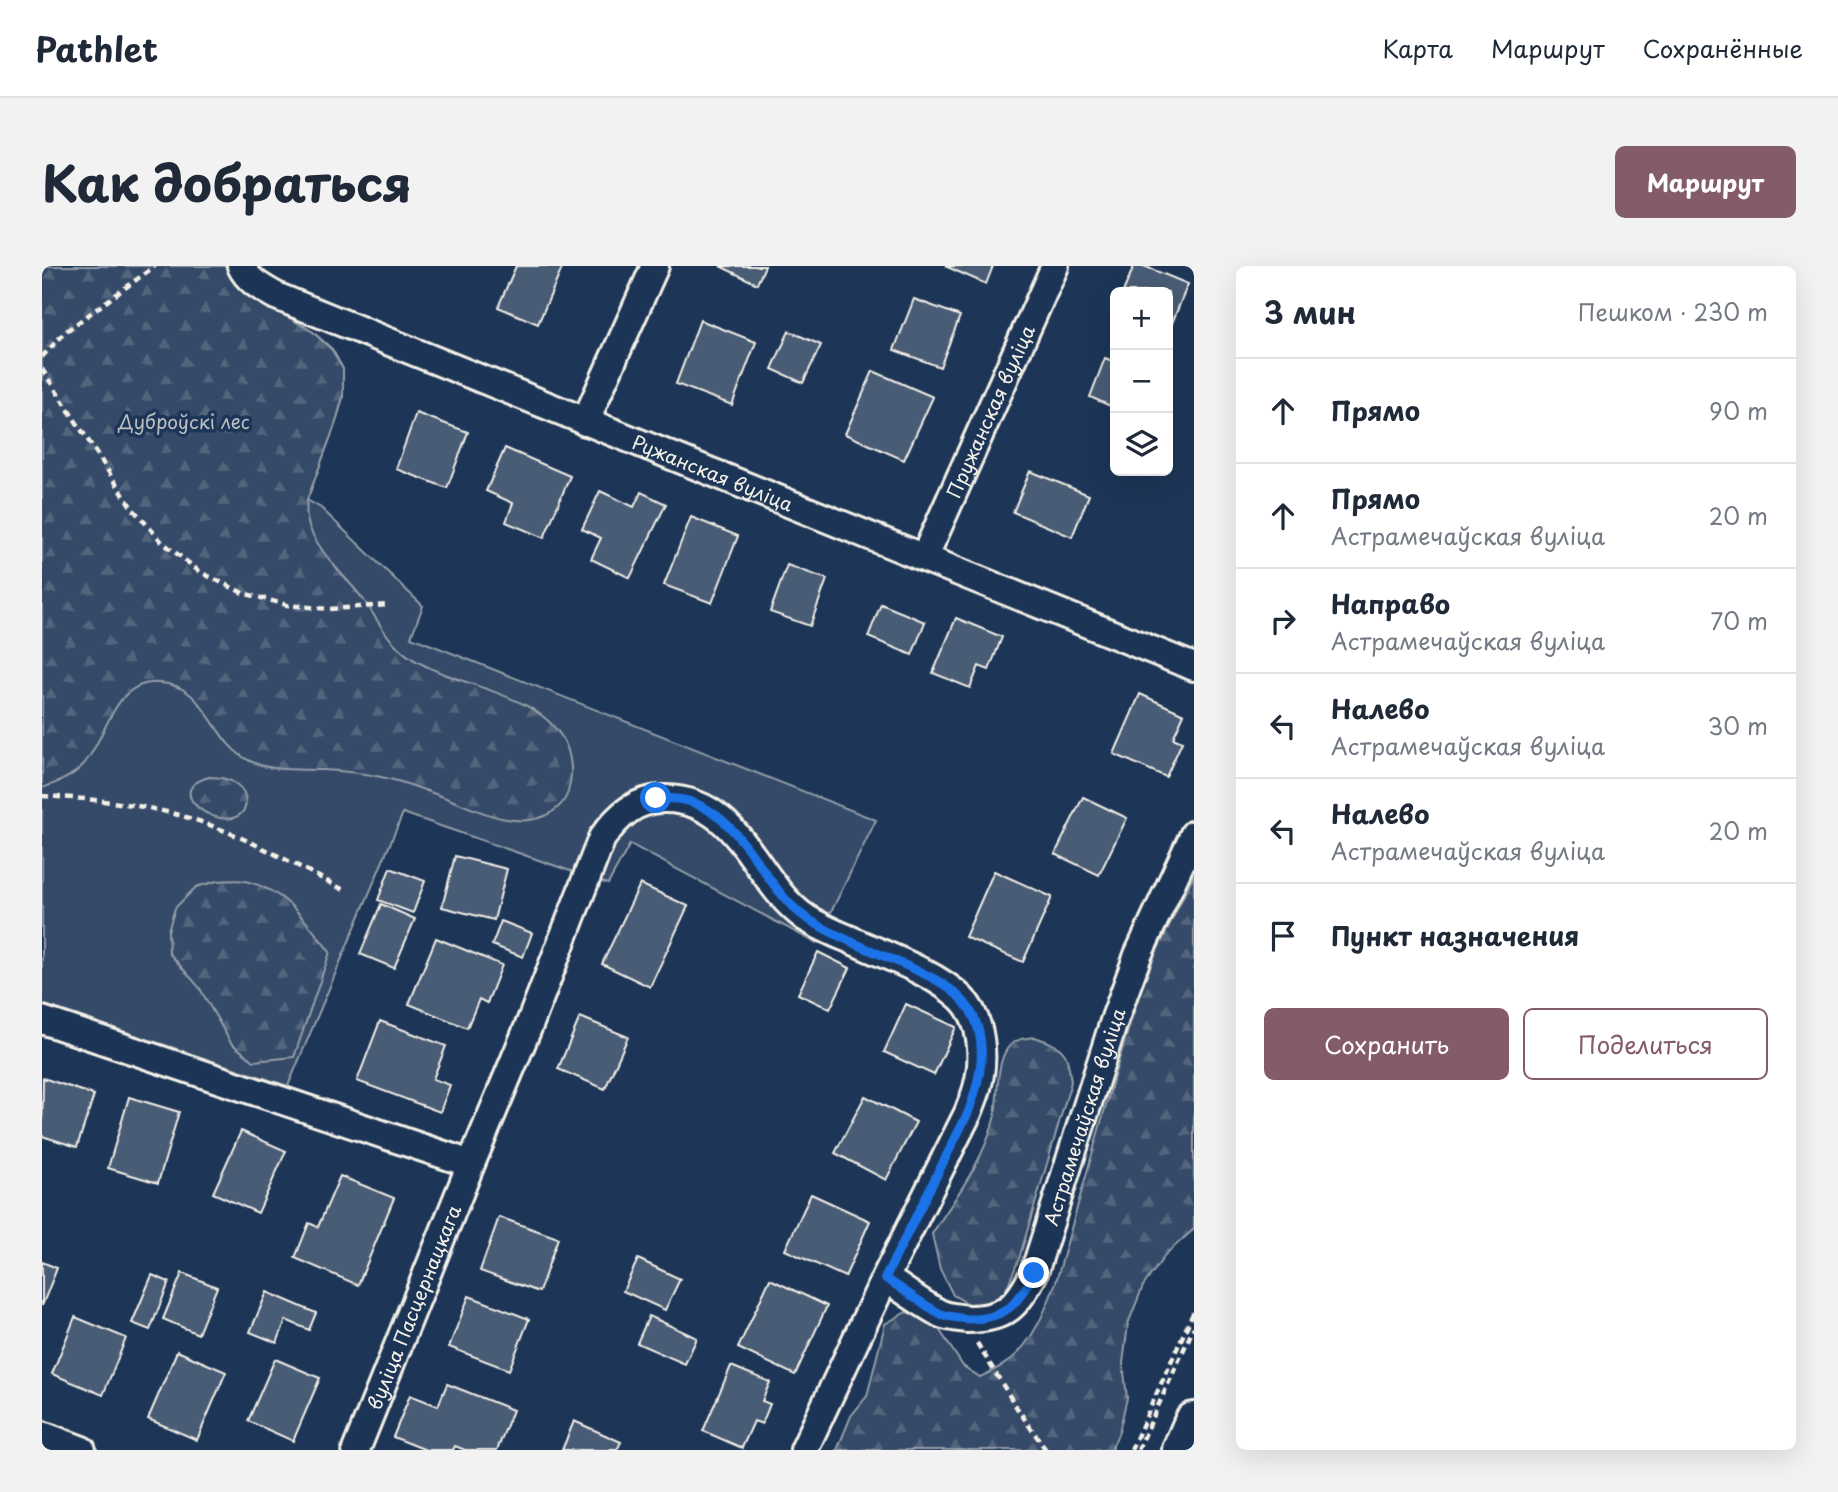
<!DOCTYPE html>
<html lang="ru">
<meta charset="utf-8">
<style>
:root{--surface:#fff;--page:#f2f2f3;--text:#1f2937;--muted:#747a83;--line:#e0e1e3;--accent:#845c67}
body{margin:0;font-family:"Playpen Sans",sans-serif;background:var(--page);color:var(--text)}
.controls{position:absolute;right:21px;top:21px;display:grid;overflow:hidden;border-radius:10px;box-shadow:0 7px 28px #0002}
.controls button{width:63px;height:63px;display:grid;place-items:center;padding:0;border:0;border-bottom:2px solid var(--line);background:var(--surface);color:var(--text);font:35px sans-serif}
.stop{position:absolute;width:21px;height:21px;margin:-16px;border:5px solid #1a73e8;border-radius:50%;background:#fff}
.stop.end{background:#1a73e8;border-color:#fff;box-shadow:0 2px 7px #0008}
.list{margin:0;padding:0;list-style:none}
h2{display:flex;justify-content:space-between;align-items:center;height:91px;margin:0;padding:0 28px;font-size:30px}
h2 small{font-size:23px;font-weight:400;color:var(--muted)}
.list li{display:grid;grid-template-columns:46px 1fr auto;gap:21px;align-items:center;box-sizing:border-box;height:105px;padding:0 28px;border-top:2px solid var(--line)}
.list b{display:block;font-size:26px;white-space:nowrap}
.list p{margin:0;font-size:23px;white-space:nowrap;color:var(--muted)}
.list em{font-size:23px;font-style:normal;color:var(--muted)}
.actions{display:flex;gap:14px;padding:21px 28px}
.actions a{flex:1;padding:16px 0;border:2px solid var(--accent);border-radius:10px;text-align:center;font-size:24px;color:var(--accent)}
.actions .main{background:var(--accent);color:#fff}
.icon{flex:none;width:38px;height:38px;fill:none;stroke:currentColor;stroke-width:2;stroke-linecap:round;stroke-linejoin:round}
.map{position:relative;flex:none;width:1152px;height:1184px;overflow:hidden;border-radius:10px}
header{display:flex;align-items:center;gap:42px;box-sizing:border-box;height:98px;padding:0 35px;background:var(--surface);border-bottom:2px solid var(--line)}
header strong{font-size:33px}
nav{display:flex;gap:38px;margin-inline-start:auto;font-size:24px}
.intro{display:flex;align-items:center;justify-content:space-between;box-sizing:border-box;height:168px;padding:0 42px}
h1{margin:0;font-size:49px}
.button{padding:18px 32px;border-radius:10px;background:var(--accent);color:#fff;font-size:24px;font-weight:700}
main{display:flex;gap:42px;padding:0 42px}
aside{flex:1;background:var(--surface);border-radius:10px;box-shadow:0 7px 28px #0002}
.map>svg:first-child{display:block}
</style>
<header>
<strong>Pathlet</strong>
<nav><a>Карта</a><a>Маршрут</a><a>Сохранённые</a></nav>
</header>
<div class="intro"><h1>Как добраться</h1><a class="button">Маршрут</a></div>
<main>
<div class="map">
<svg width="1152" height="1184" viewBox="0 0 1152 1184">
<defs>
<pattern id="forest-firs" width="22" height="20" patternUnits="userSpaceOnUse" patternTransform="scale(1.75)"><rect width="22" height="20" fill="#354a67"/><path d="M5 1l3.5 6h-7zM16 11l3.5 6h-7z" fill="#53657d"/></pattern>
</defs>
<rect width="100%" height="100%" fill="#1d3557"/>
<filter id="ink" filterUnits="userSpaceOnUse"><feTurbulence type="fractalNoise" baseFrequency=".0143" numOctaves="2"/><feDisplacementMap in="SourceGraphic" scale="14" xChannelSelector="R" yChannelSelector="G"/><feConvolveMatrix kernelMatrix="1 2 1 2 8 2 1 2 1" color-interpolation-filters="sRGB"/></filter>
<g filter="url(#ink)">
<path fill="#354a67" stroke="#949ea8" stroke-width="2" d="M0 0H185L193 14 219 35 271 66 290 83 301 103V131L293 159 265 234 279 242 381 340 369 371 834 554 774 677 588 578 566 618 361 547 246 820 0 738Z"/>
<g fill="url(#forest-firs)" stroke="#949ea8" stroke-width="2">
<path d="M0 0H185L193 14 219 35 271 66 290 84 301 103V131L293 159 265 234C264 243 264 252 267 260 276 286 304 311 321 333 331 346 339 363 351 376 359 385 369 393 380 398 424 422 497 428 522 475 530 490 531 510 526 526 523 535 518 541 510 546 476 568 432 542 399 530 379 523 360 515 339 511 320 507 300 505 281 504 256 503 230 506 208 495 166 475 167 413 109 417 70 420 63 475 41 499 30 511 15 517 0 522Z"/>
<path d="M167 511C176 511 186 512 194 518 207 527 208 547 191 552 166 558 122 523 167 511Z"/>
<path d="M1152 608V963L1124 988 1101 1020 1086 1058 1081 1097 1085 1132 1077 1166 1069 1184H795L809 1150 825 1130 843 1058 864 1046 891 1054 921 1100 938 1111C948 1106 960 1101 968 1094 991 1076 1004 1043 1014 1016L1073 807 1097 729 1114 687Z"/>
<path d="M175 615C184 615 195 613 203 615 244 624 264 655 288 686L252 791 212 795 189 777 157 721 127 687 126 665 133 642 154 621Z"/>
<path d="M993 771C1024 782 1025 785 1029 816L977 993 963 1026 948 1036 934 1042 911 1029 898 1003 890 968C912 933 942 895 952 853 957 833 953 800 965 783 972 773 982 772 993 771Z"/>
</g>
<g fill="#485b74" stroke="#f4f1e8" stroke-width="2">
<path d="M474 0H521L496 58 456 41Z"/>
<path d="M678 0H723L715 18Z"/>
<path d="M903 0H951L944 18Z"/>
<path d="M1092 0H1102L1146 18 1126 67V26H1081Z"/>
<path d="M872 33 918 50 898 101 852 84Z"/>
<path d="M658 54 714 76 690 139 634 118Z"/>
<path d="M747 65 779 79 761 117 730 103Z"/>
<path d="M1063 92 1073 96V142L1048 131Z"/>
<path d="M831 105 891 131 862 194 803 168Z"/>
<path d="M374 147 426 166 405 222 354 203Z"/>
<path d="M463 182 528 210 502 272 464 256 471 237 444 225Z"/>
<path d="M988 205 1047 229 1030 271 971 246Z"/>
<path d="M558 225 592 241 599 226 624 238 588 312 549 293 559 272 540 263Z"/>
<path d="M649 251 696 270 670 337 622 319Z"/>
<path d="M745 299 785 313 768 360 728 346Z"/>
<path d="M839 338 883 356 870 389 826 371Z"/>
<path d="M914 352 960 371 947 404 937 400 928 422 891 407Z"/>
<path d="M1098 428 1142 448 1131 472 1140 476 1124 511 1072 488Z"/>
<path d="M1041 531 1085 552 1057 609 1013 588Z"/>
<path d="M413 590 465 603 452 654 400 641Z"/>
<path d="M348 602 383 615 371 647 336 634Z"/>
<path d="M952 605 1010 631 981 696 923 671Z"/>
<path d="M598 618 646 640 608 721 560 698Z"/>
<path d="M339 638 373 653 352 702 318 688Z"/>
<path d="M459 655 490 667 481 691 450 679Z"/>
<path d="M394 672 460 699 445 737 437 733 425 762 367 738Z"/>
<path d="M776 686 808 702 788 743 756 728Z"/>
<path d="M864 738 914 761 892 809 842 786Z"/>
<path d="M538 751 586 771 563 823 516 803Z"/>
<path d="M338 755 404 780 391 813 408 819 398 846 315 815Z"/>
<path d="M1 812 52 829 35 881 0 870Z"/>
<path d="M823 830 874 856 844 914 793 887Z"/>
<path d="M87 831 137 846 116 917 66 902Z"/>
<path d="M199 865 244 885 216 947 171 927Z"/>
<path d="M298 910 352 932 316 1019 253 992 267 957 276 961Z"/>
<path d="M769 928 828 955 803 1011 743 984Z"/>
<path d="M457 951 516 972 497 1026 438 1005Z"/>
<path d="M596 993 638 1013 623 1044 581 1025Z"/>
<path d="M0 996 15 1002 0 1040Z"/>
<path d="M140 1007 175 1021 156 1068 121 1053Z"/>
<path d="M110 1009 127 1016 108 1064 90 1057Z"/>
<path d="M728 1013 785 1040 753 1109 696 1082Z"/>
<path d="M225 1026 274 1047 267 1064 244 1054 235 1077 208 1066Z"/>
<path d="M427 1030 487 1053 467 1104 407 1081Z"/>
<path d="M607 1050 655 1072 643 1098 595 1077Z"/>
<path d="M33 1051 84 1072 61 1129 10 1108Z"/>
<path d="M135 1085 184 1106 155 1174 106 1153Z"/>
<path d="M233 1093 278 1112 251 1175 206 1155Z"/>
<path d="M689 1100 728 1116 720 1135 728 1138 720 1158 712 1155 700 1182 661 1165Z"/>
<path d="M405 1118 471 1144 455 1184H423L413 1180 411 1184H384L351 1171 368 1129 396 1140Z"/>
<path d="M532 1155 579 1176 575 1184H520Z"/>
</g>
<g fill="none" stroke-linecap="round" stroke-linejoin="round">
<g stroke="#f4f1e8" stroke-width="32">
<g id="minor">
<path id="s1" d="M199 0C206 15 220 22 234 30L1152 401"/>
<path d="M543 156 613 0"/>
<path id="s2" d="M882 292 1013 0"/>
<path d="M0 754 429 898"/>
<path id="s3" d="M843 1012C862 1024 880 1038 899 1048 906 1051 917 1052 926 1053 964 1053 976 1039 992 1007L1073 752 1096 689 1152 568"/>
<path d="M0 1169 40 1184"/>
<path id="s4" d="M314 1184 429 898 488 757 560 572C576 550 594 532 624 533 699 534 712 616 764 652 777 660 792 667 807 673 841 689 892 706 919 732 941 753 943 794 935 822 933 830 929 839 926 847L843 1012 762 1184"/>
</g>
</g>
<g stroke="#f4f1e8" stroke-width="44">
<path id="highway" d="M1140 1184 1152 1156"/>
</g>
<g stroke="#f4f1e8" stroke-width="4.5" stroke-dasharray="7 5" stroke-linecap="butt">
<path d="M0 91 23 66 113 0"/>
<path d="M0 103 90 242 120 276 158 306 201 327 245 339 287 343 347 339"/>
<path d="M0 530C56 533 112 539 165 558 212 575 257 601 302 624"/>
<path d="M935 1077 975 1142 1004 1184"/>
<path d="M1089 1184 1152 1045"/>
<path d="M1096 1184 1152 1061"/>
</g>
<use href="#minor" stroke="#1d3557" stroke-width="26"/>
<use href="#highway" stroke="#1d3557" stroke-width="38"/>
</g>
</g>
<g fill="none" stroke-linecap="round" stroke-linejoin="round" filter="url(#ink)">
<path stroke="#1a73e8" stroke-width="9" d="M614 532C621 533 628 532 635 533 680 538 705 582 729 615 740 629 750 643 766 653 794 671 827 683 858 697 883 708 912 719 928 744 948 776 938 815 926 847L843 1012C862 1024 880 1038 899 1048 906 1051 917 1052 926 1053 963 1053 976 1039 992 1007"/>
</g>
<g text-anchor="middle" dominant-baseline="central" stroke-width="7" stroke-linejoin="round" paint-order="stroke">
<g font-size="19" fill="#f4f1e8" stroke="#1d3557">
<text stroke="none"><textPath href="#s2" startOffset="161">Пружанская вуліца</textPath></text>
<text stroke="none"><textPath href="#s1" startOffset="518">Ружанская вуліца</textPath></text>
<text stroke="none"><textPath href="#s3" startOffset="345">Астрамечаўская вуліца</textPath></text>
<text stroke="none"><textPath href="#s4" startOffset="154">вуліца Пасцернацкага</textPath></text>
</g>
<g font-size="19" fill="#bbbfc1" stroke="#1d3557">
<text x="142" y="155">Дуброўскі лес</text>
</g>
</g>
</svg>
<div class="controls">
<button>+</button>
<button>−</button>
<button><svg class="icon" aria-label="layers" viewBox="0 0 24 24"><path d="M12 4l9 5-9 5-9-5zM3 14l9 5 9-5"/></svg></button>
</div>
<div class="stop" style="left:614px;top:532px"></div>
<div class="stop end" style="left:992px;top:1007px"></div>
</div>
<aside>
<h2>3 мин<small>Пешком · 230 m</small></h2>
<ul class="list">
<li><svg class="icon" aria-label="ahead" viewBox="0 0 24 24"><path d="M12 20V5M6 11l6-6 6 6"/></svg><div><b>Прямо</b></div><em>90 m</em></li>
<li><svg class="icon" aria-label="ahead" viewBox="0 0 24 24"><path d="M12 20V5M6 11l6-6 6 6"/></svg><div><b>Прямо</b><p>Астрамечаўская вуліца</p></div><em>20 m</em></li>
<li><svg class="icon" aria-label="right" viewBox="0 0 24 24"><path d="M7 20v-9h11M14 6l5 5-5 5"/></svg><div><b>Направо</b><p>Астрамечаўская вуліца</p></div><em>70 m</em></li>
<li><svg class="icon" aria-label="left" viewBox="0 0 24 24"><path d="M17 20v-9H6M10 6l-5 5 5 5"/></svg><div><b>Налево</b><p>Астрамечаўская вуліца</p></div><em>30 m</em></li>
<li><svg class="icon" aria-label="left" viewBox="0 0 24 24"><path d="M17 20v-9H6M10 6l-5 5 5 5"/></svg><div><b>Налево</b><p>Астрамечаўская вуліца</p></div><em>20 m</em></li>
<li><svg class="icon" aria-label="arrive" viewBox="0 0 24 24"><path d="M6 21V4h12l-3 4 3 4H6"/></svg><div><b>Пункт назначения</b></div></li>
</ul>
<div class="actions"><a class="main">Сохранить</a><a>Поделиться</a></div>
</aside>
</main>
